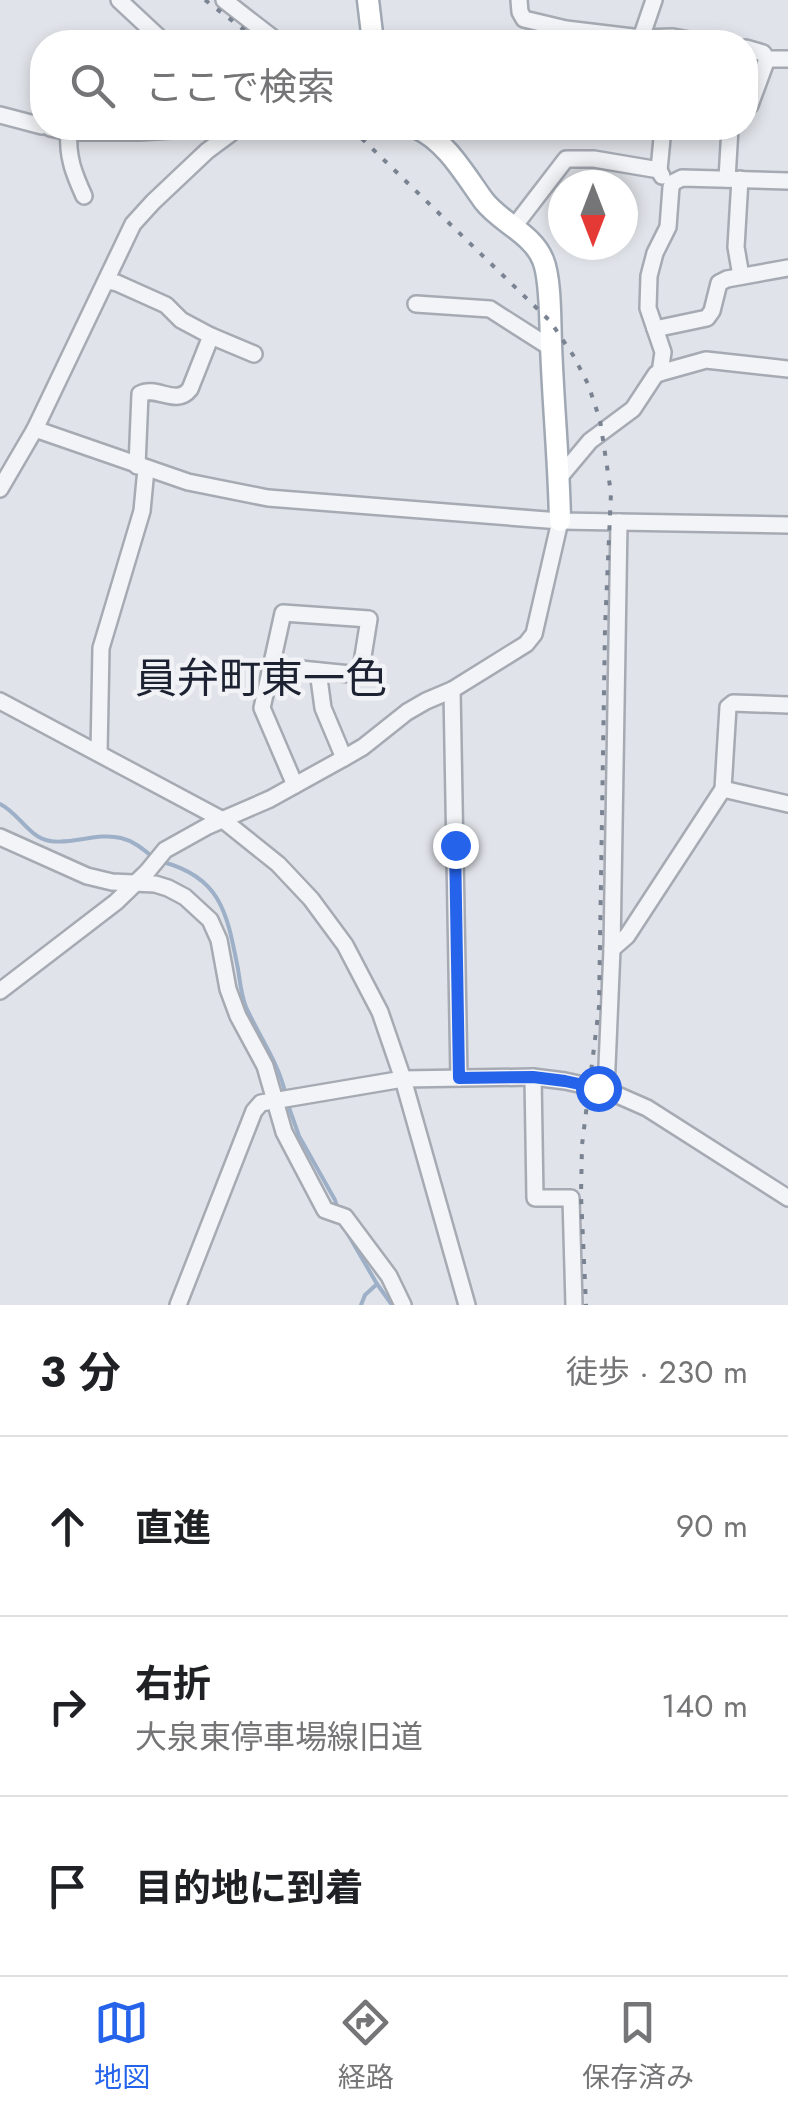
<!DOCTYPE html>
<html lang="ja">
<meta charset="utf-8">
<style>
:root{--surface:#fff;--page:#f2f2f2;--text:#202124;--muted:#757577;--line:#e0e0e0;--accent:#2563eb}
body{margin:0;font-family:Jost,"Noto Sans JP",sans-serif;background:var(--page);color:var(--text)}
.compass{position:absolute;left:548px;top:170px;width:90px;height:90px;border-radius:50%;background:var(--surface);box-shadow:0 5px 15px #0003;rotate:180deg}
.stop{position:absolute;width:30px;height:30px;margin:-22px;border:8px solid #2563eb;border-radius:50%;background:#fff}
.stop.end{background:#2563eb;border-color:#fff;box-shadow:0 2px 10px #0008}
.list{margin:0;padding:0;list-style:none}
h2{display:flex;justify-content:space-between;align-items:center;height:130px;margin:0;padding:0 40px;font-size:42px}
h2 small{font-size:32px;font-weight:400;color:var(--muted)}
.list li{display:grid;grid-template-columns:65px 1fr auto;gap:30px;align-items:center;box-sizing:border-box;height:180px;padding:0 40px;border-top:2px solid var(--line)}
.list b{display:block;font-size:38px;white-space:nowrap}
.list p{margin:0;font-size:32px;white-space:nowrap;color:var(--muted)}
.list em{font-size:32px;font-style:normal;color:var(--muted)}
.icon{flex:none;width:55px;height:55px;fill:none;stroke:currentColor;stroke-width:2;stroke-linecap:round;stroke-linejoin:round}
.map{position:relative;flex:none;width:788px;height:1305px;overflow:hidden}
.search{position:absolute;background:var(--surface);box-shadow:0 5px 15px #0003;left:30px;right:30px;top:30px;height:110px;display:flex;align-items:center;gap:25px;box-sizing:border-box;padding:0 35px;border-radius:40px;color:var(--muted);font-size:38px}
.sheet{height:670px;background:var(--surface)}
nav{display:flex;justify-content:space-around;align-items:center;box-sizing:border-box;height:140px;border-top:2px solid var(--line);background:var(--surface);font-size:28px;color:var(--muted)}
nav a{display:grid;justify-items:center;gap:5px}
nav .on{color:var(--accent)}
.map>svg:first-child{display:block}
</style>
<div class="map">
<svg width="788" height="1305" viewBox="0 0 788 1305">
<rect width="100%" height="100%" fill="#e0e3e9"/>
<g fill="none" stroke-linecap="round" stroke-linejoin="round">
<g stroke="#9db0c8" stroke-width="4">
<path d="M0 804C19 813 28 837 50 841 73 845 98 832 121 838 134 841 144 850 154 858"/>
<path d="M163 862C222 878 227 914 238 969 240 981 241 995 246 1007 259 1036 278 1062 285 1092"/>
<path d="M287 1102 299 1136 335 1200 338 1210"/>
<path d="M342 1224 377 1284 392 1305"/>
<path d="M361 1305 365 1295 377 1284"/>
</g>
<g stroke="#a6aab3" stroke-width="20">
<g id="minor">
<path d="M119 0 164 42"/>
<path d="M224 0 278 42"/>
<path d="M519 0 520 12 524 19 566 29 641 38 654 0"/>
<path d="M641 38 673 37 700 42H723"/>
<path d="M746 48 763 53 767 59"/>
<path d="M746 108 750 105 767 59H788"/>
<path d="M0 115 42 126"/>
<path d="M50 128 69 132H140L204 128"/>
<path d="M69 132C67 157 74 174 84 196"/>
<path d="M662 176 659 170 663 128"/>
<path d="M727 179 730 128"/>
<path d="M740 179 736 247 741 276"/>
<path d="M513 228 566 159H594L659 170"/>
<path d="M107 281 117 283 166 305 181 320 211 336 190 389C176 407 157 385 140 394L137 466"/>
<path d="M416 304 490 309 551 348"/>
<path d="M655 329 707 318 712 311 719 283 727 279 788 268"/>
<path d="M211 336 254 354"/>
<path d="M660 373 663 352 648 308 649 276 655 253 668 227 671 187 674 182 682 178 788 181"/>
<path d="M35 429 188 482 268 498 560 521 788 525"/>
<path d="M559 478 590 441 633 409 656 374 706 360 788 369"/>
<path d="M0 489 35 429 133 224 153 202 207 151 238 128"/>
<path d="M271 666 360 675 369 619 283 613 262 708 295 785"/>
<path d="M318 671 323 708 344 758"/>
<path d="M452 690 459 1078"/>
<path d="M0 701 223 820 278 864 311 899 345 945 380 1012 403 1079 467 1305"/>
<path d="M99 753 101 648 142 511 146 469"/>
<path d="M723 789 788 804"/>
<path d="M0 837 87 876 112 882 155 884 168 888 185 897 210 920 219 940 228 989 238 1016 265 1066 284 1132 325 1210 345 1217 389 1276 403 1305"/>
<path d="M612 949 627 936 723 789 728 707 733 703 788 705"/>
<path d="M0 991 116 902 147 872 165 850 208 826 270 799 344 758 363 747 407 712 426 701 452 690 526 644 534 634 560 521"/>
<path d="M533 1077 535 1198H571L574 1305"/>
<path d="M606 1090 612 949 619 522"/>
<path d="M178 1305 254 1111 261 1103 403 1079 533 1077 565 1081 606 1090 647 1108 788 1198"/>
</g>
</g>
<g stroke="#a0a8b4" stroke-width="25">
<g id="major">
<path d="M368 0 373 42"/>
<path d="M417 128C446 141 465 175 484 201 500 222 533 234 543 260 551 279 550 322 551 344 553 403 559 462 560 521"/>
</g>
</g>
<use href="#minor" stroke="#f3f4f7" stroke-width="15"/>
<use href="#major" stroke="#fff" stroke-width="20"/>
<g stroke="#7a8392" stroke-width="4" stroke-dasharray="5 10" stroke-linecap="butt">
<path d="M205 0 260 42"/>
<path d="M351 128 550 321 573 355 588 384 600 420 611 493 605 628 599 1007 582 1145 581 1195 586 1305"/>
</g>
</g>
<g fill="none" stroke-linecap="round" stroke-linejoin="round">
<path stroke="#2563eb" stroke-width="12" d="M455 845 459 1078 533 1077 565 1081 598 1088"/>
</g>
<g text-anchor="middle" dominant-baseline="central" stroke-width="9" stroke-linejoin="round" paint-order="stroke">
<g font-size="42" fill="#1c2231" stroke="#f0f2f6">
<text x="261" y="678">員弁町東一色</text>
</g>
</g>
</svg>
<svg class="compass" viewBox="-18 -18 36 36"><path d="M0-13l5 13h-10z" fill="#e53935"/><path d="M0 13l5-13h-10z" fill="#757577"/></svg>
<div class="stop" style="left:598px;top:1088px"></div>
<div class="stop end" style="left:455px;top:845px"></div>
<div class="search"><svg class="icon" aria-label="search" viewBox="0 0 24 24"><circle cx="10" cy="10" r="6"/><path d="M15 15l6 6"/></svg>ここで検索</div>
</div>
<section class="sheet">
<h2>3 分<small>徒歩 · 230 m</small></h2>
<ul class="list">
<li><svg class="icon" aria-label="ahead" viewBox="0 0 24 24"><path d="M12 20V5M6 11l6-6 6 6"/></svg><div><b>直進</b></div><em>90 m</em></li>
<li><svg class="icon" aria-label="right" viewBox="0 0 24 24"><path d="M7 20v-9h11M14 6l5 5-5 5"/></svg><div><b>右折</b><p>大泉東停車場線旧道</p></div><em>140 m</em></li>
<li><svg class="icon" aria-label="arrive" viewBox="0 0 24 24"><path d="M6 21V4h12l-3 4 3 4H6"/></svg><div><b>目的地に到着</b></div></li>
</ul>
</section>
<nav>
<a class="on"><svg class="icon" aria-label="map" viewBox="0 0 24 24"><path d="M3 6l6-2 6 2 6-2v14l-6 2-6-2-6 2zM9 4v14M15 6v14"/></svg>地図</a>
<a><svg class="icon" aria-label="directions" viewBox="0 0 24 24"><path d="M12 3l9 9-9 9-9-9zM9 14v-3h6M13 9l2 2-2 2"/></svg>経路</a>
<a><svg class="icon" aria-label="saved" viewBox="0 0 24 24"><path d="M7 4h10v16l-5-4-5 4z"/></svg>保存済み</a>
</nav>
